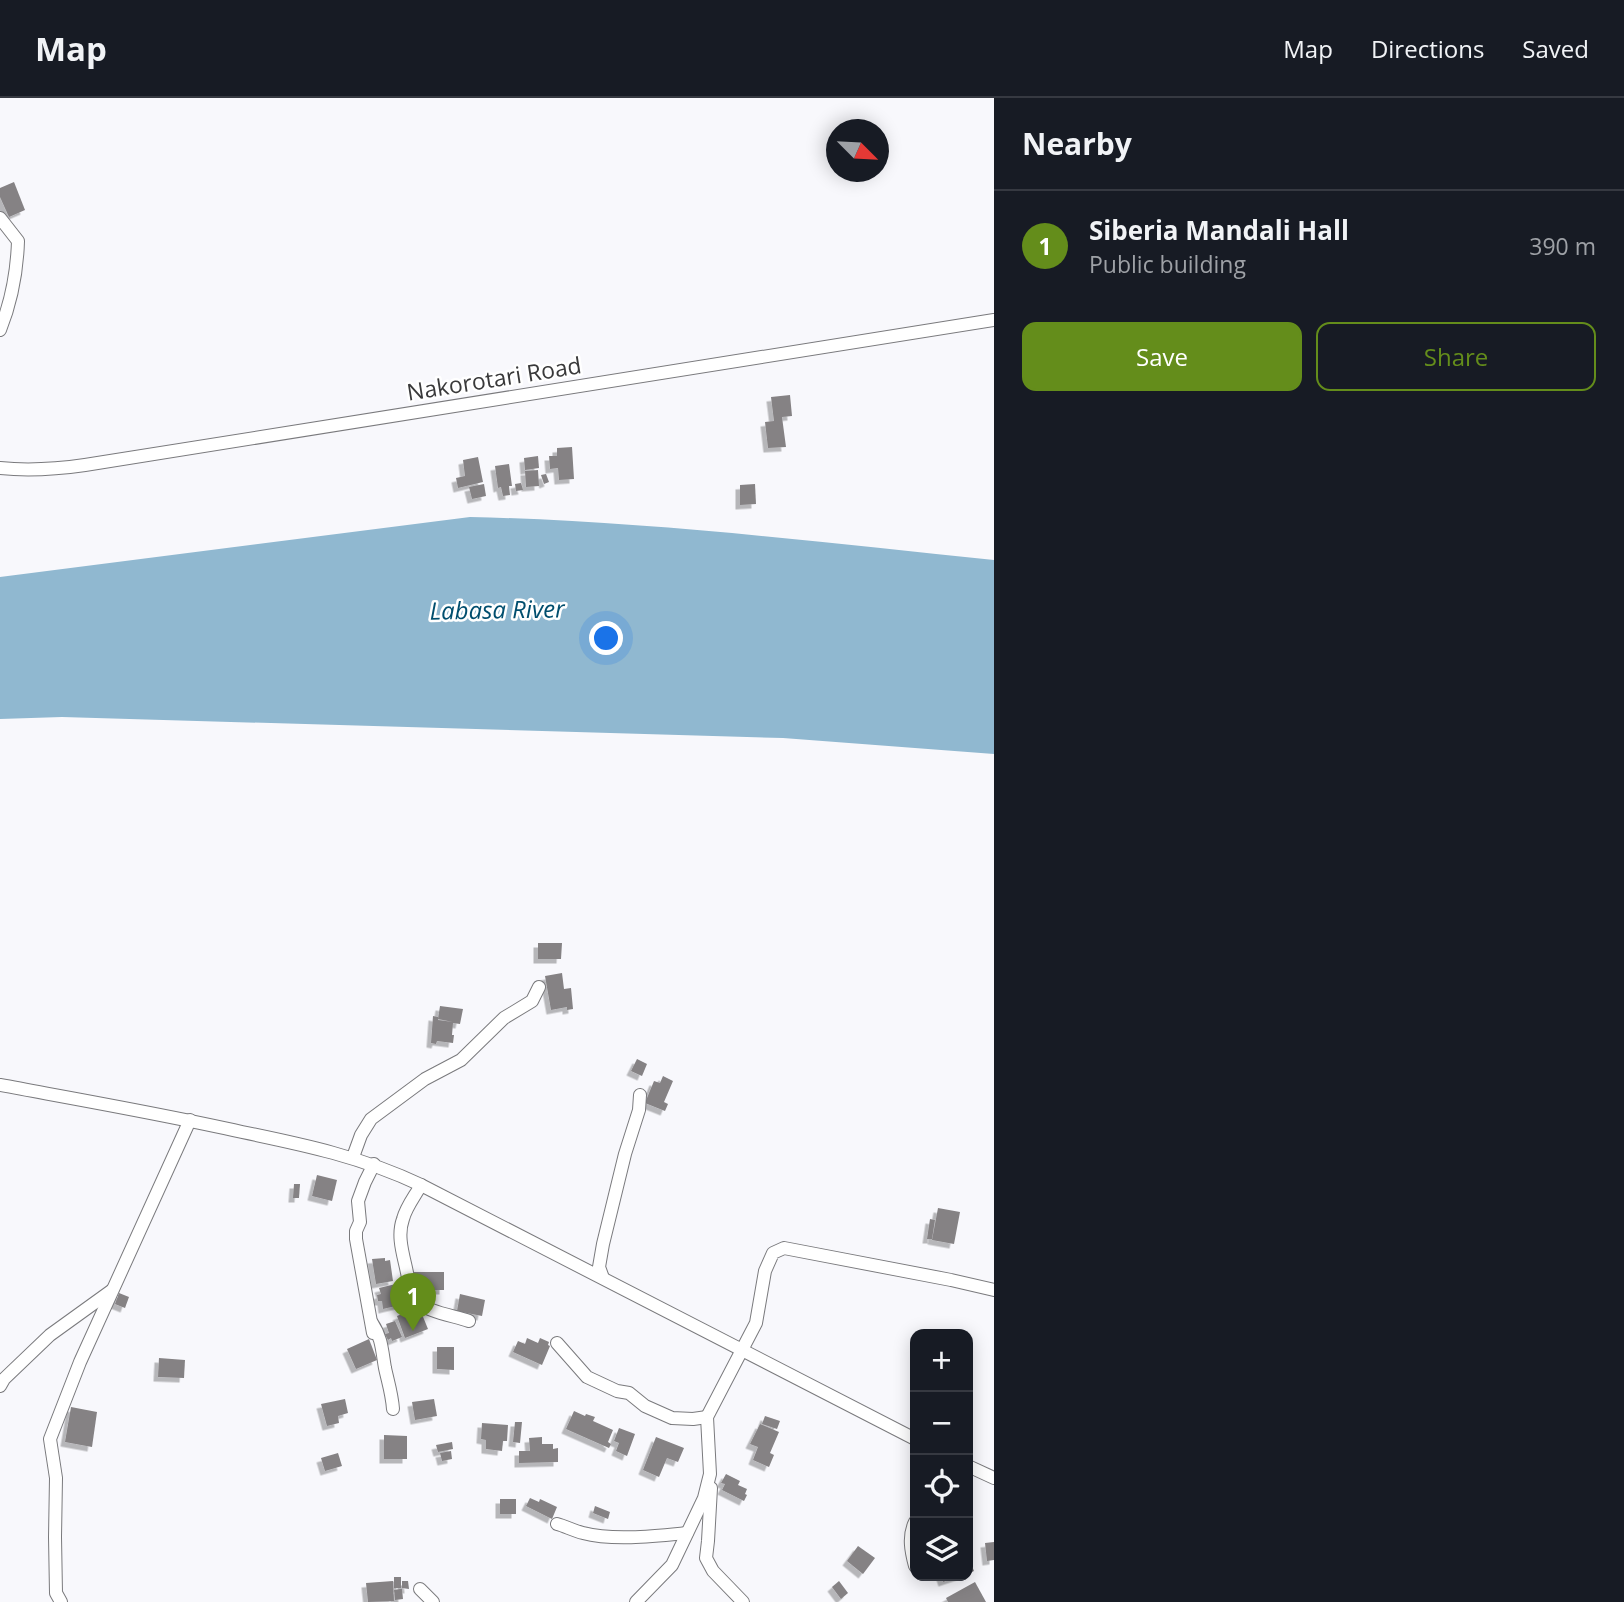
<!DOCTYPE html>
<meta charset="utf-8">
<style>
:root{--surface:#171b24;--page:#20242c;--text:#f1f3f6;--muted:#9ea1a6;--line:#363941;--accent:#648d1b}
body{margin:0;font-family:"Open Sans",sans-serif;background:var(--page);color:var(--text)}
.controls{position:absolute;right:21px;bottom:21px;display:grid;overflow:hidden;border-radius:14px;box-shadow:0 4px 18px #0003}
.controls button{width:63px;height:63px;display:grid;place-items:center;padding:0;border:0;border-bottom:2px solid var(--line);background:var(--surface);color:var(--text);font:35px sans-serif}
.compass{position:absolute;left:826px;top:21px;width:63px;height:63px;border-radius:50%;background:var(--surface);box-shadow:0 4px 18px #0003;rotate:114deg}
.you{position:absolute;left:607px;top:541px;width:24px;height:24px;margin:-18px;border:5px solid #fff;border-radius:50%;background:#1a73e8;box-shadow:0 0 0 10px #1a73e833}
.badge{display:grid;place-items:center;width:46px;height:46px;border-radius:50%;background:var(--accent);color:#fff;font-size:23px;font-weight:700}
.pin{position:absolute;translate:-50% -58px;filter:drop-shadow(0 2px 4px #0008)}
.pin::after{content:'';position:absolute;top:37px;width:24px;height:21px;background:inherit;clip-path:polygon(0 0,100% 0,50% 100%)}
.list{margin:0;padding:0;list-style:none}
h2{display:flex;justify-content:space-between;align-items:center;height:91px;margin:0;padding:0 28px;font-size:30px}
h2 small{font-size:23px;font-weight:400;color:var(--muted)}
.list li{display:grid;grid-template-columns:46px 1fr auto;gap:21px;align-items:center;box-sizing:border-box;height:112px;padding:0 28px;border-top:2px solid var(--line)}
.list b{display:block;font-size:26px;white-space:nowrap}
.list p{margin:0;font-size:23px;white-space:nowrap;color:var(--muted)}
.list em{font-size:23px;font-style:normal;color:var(--muted)}
.actions{display:flex;gap:14px;padding:21px 28px}
.actions a{flex:1;padding:16px 0;border:2px solid var(--accent);border-radius:14px;text-align:center;font-size:24px;color:var(--accent)}
.actions .main{background:var(--accent);color:#fff}
.icon{flex:none;width:38px;height:38px;fill:none;stroke:currentColor;stroke-width:2;stroke-linecap:round;stroke-linejoin:round}
.map{position:relative;flex:none;width:994px;height:1504px;overflow:hidden}
header{display:flex;align-items:center;gap:42px;box-sizing:border-box;height:98px;padding:0 35px;background:var(--surface);border-bottom:2px solid var(--line)}
header strong{font-size:33px}
nav{display:flex;gap:38px;margin-inline-start:auto;font-size:24px}
main{display:flex}
aside{flex:1;background:var(--surface)}
.map>svg:first-child{display:block}
</style>
<header>
<strong>Map</strong>
<nav><a>Map</a><a>Directions</a><a>Saved</a></nav>
</header>
<main>
<div class="map">
<svg width="994" height="1504" viewBox="0 0 994 1504">
<defs>
<filter id="shadow"><feDropShadow dx="-4.5" dy="4.5" stdDeviation="0" flood-color="#0004"/></filter>
</defs>
<rect width="100%" height="100%" fill="#f8f8fc"/>
<path fill="#90b8d0" d="M470 419C646 423 820 444 994 462V656L783 640 62 619 0 621V479Z"/>
<g fill="#858284" filter="url(#shadow)">
<path d="M14 84 25 112 9 119 0 99V90Z"/>
<path d="M790 297 792 318 782 319 786 349 768 350 765 324 774 323 771 299Z"/>
<path d="M572 349 574 381 559 382 558 370 550 371 549 358H557V350Z"/>
<path d="M538 358 539 370 525 372 524 360Z"/>
<path d="M478 359 483 384 458 390 456 380 465 378 463 362Z"/>
<path d="M509 366 512 388H509L510 397 503 398 501 389 498 390 495 368Z"/>
<path d="M538 372 539 388 526 389 525 373Z"/>
<path d="M546 376 549 384 544 386 541 377Z"/>
<path d="M521 385 523 392 516 393 515 386Z"/>
<path d="M484 386 486 398 472 401 469 389Z"/>
<path d="M755 386 756 406 740 407V387Z"/>
<path d="M538 845H562L561 861H538Z"/>
<path d="M562 875 564 891 571 890 573 911 567 912V909L551 912 545 878Z"/>
<path d="M440 908 463 911 460 926 453 925 452 937H454L453 945 437 943 436 946 431 945 433 918 438 919V922L453 924 438 921Z"/>
<path d="M637 961 647 966 642 978 631 973Z"/>
<path d="M663 978 673 983 664 1004 668 1006 665 1013 645 1005 654 983 660 985Z"/>
<path d="M317 1077 337 1082 332 1103 312 1098Z"/>
<path d="M294 1086H300L299 1100H293Z"/>
<path d="M938 1110 960 1114 954 1146 932 1142Z"/>
<path d="M930 1121 935 1122 932 1141H927Z"/>
<path d="M385 1160V1163L390 1162 393 1183 376 1186 372 1161Z"/>
<rect x="413" y="1174" width="31" height="18"/>
<path d="M400 1185 404 1206 383 1211 382 1203H378L377 1197 381 1196 379 1190Z"/>
<path d="M119 1195 129 1199 125 1210 115 1206Z"/>
<path d="M460 1196 485 1202 482 1218 457 1213Z"/>
<path d="M419 1209 428 1231 405 1240 397 1218Z"/>
<path d="M395 1223 402 1239 392 1243 391 1240 388 1242 385 1236 389 1235 386 1226Z"/>
<path d="M527 1240 538 1245 540 1240 549 1244 548 1247 550 1248 542 1267 513 1254 518 1243 525 1246Z"/>
<path d="M369 1241 377 1262 356 1271 347 1251Z"/>
<path d="M437 1249H454V1272L437 1271Z"/>
<path d="M159 1260 185 1262 184 1280 158 1279Z"/>
<path d="M345 1301 348 1315 338 1318 339 1325 327 1328 321 1306Z"/>
<path d="M434 1301 437 1318 415 1322 412 1304Z"/>
<path d="M71 1309 97 1314 92 1349 65 1344Z"/>
<path d="M574 1313 585 1318 586 1316 595 1319 593 1323 613 1332 608 1344 611 1346 609 1350 566 1331Z"/>
<path d="M765 1318 780 1323 777 1331 762 1326Z"/>
<path d="M515 1324H522L520 1345 513 1344Z"/>
<path d="M482 1325 508 1327 507 1343H503L502 1353 486 1351V1342L481 1341Z"/>
<path d="M760 1326 779 1334 770 1355 774 1357 769 1369 753 1362 758 1349 750 1346Z"/>
<path d="M619 1330 635 1336 627 1358 616 1353 619 1345 614 1343Z"/>
<path d="M384 1337 407 1338V1361H384Z"/>
<path d="M542 1339V1346H553V1351L558 1350V1364L519 1365V1353H530L529 1340Z"/>
<path d="M656 1339 684 1350 678 1364 667 1360 659 1379 643 1372Z"/>
<path d="M452 1344 453 1351 438 1354 436 1347Z"/>
<path d="M451 1353 452 1361 442 1363 440 1355Z"/>
<path d="M338 1355 342 1368 325 1373 321 1360Z"/>
<path d="M726 1376 740 1383 738 1387 747 1391 745 1396 747 1397 744 1403 722 1392 725 1386 721 1385Z"/>
<path d="M530 1400 539 1404 540 1401 557 1409 552 1421 526 1408Z"/>
<rect x="500" y="1401" width="16" height="15"/>
<path d="M595 1408 610 1414 608 1421 593 1415Z"/>
<path d="M994 1444V1462L987 1463 985 1445Z"/>
<path d="M858 1448 875 1460 863 1476 847 1463Z"/>
<path d="M968 1458 974 1473 968 1476Z"/>
<path d="M941 1478H961L943 1484Z"/>
<rect x="394" y="1479" width="7" height="11"/>
<path d="M393 1483 394 1503 368 1504 366 1485Z"/>
<path d="M402 1483H408L409 1491 402 1490Z"/>
<path d="M839 1483 848 1495 841 1501 832 1489Z"/>
<path d="M975 1484 986 1504H948L946 1500Z"/>
<path d="M400 1491H402L403 1501 395 1502 394 1492Z"/>
</g>
<g fill="none" stroke-linecap="round" stroke-linejoin="round">
<g stroke="#7a7a7d" stroke-width="14">
<g id="minor">
<path d="M0 120 18 143C17 175 12 202 0 232"/>
<path d="M0 370C29 373 57 371 85 367L994 222"/>
<path d="M0 987C81 1002 162 1016 242 1034 305 1047 362 1059 421 1087L915 1341"/>
<path d="M353 1059 361 1037 371 1021 425 981 461 962 504 920 532 903 539 889"/>
<path d="M421 1087C415 1098 406 1109 403 1121 396 1140 405 1161 408 1180 409 1188 407 1194 413 1201 427 1214 451 1217 469 1223"/>
<path d="M603 1180 599 1169 603 1146 625 1056 639 1012 640 997"/>
<path d="M372 1225C382 1240 382 1253 385 1270 388 1284 392 1296 393 1311"/>
<path d="M373 1235 356 1141V1133L360 1124 358 1103 365 1084 374 1066"/>
<path d="M557 1245 587 1279 617 1293 629 1295 645 1308 672 1320 693 1321 707 1319"/>
<path d="M0 1288 4 1281 50 1237 111 1193"/>
<path d="M968 1368 994 1380"/>
<path d="M711 1390 708 1443 706 1460 713 1473 743 1504"/>
<path d="M915 1424C908 1438 911 1453 915 1468"/>
<path d="M557 1426C565 1428 574 1433 583 1435 613 1443 656 1438 687 1435"/>
<path d="M420 1491 433 1504"/>
<path d="M61 1504 56 1495 55 1439 56 1380 50 1341 80 1264 190 1022"/>
<path d="M636 1504 672 1467 704 1400 710 1376 707 1319 756 1225 765 1173 773 1155 784 1150 951 1182 994 1192"/>
</g>
</g>
<use href="#minor" stroke="#fff" stroke-width="12"/>
</g>
<g text-anchor="middle" dominant-baseline="central" stroke-width="5" stroke-linejoin="round" paint-order="stroke">
<g font-size="23" fill="#39393a" stroke="#fff">
<text transform="translate(494 280) rotate(-9)">Nakorotari Road</text>
</g>
<g font-size="24" font-style="italic" fill="#004e6e" stroke="#fff">
<text transform="translate(497 511) rotate(-1)">Labasa River</text>
</g>
</g>
</svg>
<div class="controls">
<button>+</button>
<button>−</button>
<button><svg class="icon" aria-label="locate" viewBox="0 0 24 24"><circle cx="12" cy="12" r="6"/><path d="M12 2v4M12 18v4M2 12h4M18 12h4"/></svg></button>
<button><svg class="icon" aria-label="layers" viewBox="0 0 24 24"><path d="M12 4l9 5-9 5-9-5zM3 14l9 5 9-5"/></svg></button>
</div>
<svg class="compass" viewBox="-18 -18 36 36"><path d="M0-13l5 13h-10z" fill="#e53935"/><path d="M0 13l5-13h-10z" fill="#9ea1a6"/></svg>
<div class="you"></div>
<div class="pin badge" style="left:413px;top:1233px">1</div>
</div>
<aside>
<h2>Nearby<small></small></h2>
<ul class="list">
<li><span class="badge">1</span><div><b>Siberia Mandali Hall</b><p>Public building</p></div><em>390 m</em></li>
</ul>
<div class="actions"><a class="main">Save</a><a>Share</a></div>
</aside>
</main>
